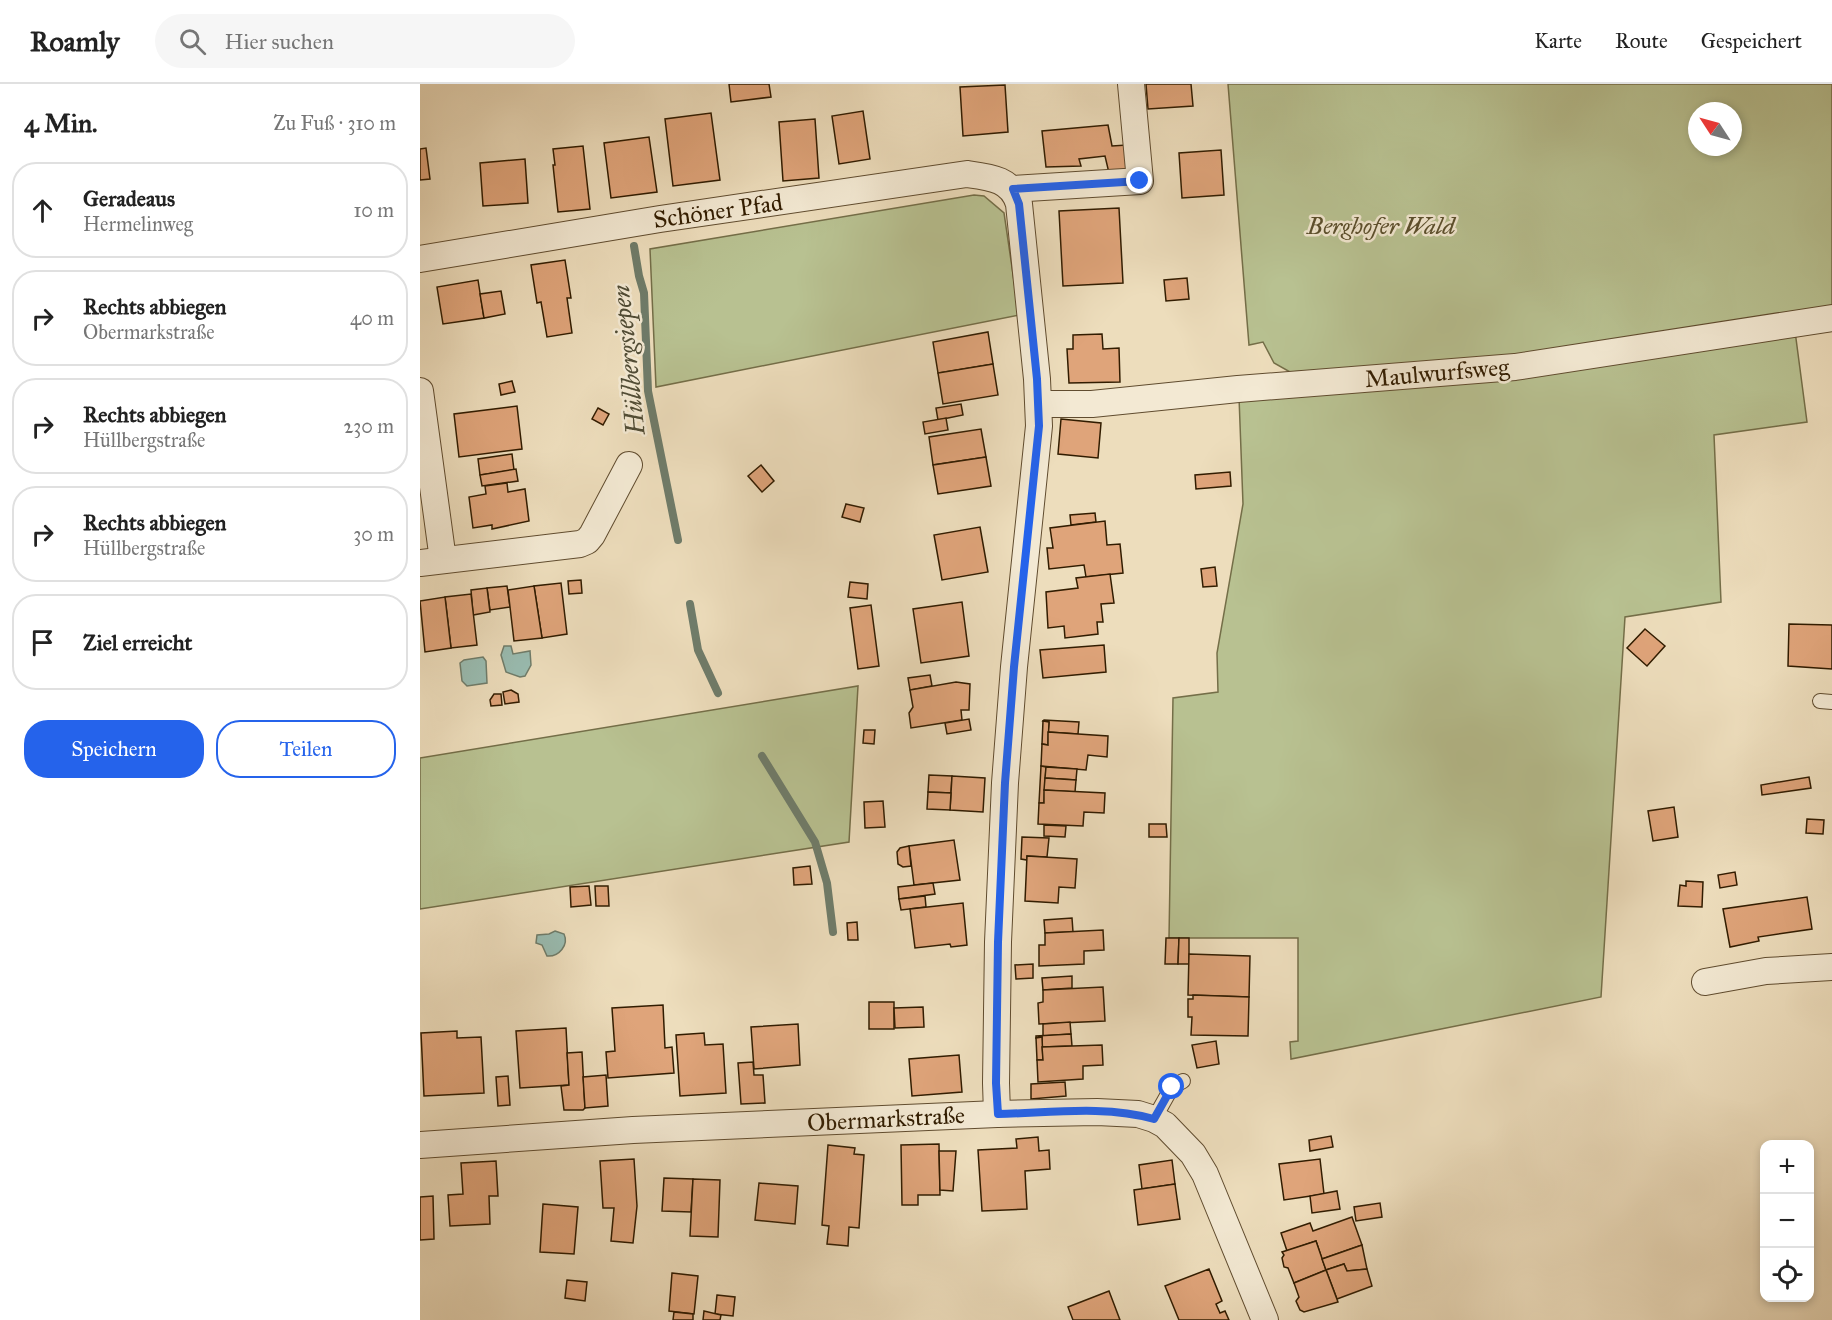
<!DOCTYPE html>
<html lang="de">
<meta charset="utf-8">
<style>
:root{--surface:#fff;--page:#f6f6f6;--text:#222;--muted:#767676;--line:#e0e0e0;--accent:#2563eb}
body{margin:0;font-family:"IM FELL Great Primer",serif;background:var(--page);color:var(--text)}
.controls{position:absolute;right:18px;bottom:18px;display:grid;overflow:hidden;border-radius:12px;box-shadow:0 3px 9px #0003}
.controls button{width:54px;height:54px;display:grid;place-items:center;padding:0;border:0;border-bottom:2px solid var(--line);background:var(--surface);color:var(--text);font:30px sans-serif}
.compass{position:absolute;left:1268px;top:18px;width:54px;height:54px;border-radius:50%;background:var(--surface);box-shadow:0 3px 9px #0003;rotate:306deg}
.stop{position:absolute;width:18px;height:18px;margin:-14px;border:4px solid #2563eb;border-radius:50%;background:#fff}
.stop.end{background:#2563eb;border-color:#fff;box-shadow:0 2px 6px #0008}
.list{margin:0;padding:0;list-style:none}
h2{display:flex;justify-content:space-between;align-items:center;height:78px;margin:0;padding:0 24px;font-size:26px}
h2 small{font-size:20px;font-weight:400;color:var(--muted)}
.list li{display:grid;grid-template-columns:39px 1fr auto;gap:18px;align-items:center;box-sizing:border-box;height:96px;margin:0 12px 12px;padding:0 12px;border:2px solid var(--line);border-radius:24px}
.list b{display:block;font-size:22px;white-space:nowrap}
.list p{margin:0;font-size:20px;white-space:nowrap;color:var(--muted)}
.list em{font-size:20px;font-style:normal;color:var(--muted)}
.actions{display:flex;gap:12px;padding:18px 24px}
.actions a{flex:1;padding:14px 0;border:2px solid var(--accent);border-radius:24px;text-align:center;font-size:21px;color:var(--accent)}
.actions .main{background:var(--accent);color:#fff}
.icon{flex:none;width:33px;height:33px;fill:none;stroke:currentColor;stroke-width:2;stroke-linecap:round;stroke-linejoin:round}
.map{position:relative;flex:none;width:1412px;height:1236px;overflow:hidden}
header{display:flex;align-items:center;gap:36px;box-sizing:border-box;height:84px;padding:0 30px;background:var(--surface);border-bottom:2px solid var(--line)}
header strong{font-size:28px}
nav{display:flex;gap:33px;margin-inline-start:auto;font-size:21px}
.search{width:420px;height:54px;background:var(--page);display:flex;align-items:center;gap:15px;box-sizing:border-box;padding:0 21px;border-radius:33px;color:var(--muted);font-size:22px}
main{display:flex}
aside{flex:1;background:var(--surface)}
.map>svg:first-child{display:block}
</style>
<header>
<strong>Roamly</strong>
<div class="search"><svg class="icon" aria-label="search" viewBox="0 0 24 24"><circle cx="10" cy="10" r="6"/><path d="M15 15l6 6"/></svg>Hier suchen</div>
<nav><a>Karte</a><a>Route</a><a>Gespeichert</a></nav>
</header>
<main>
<aside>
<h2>4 Min.<small>Zu Fuß · 310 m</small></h2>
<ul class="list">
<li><svg class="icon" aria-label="ahead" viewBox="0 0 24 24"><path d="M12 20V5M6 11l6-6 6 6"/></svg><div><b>Geradeaus</b><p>Hermelinweg</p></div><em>10 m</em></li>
<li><svg class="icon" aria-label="right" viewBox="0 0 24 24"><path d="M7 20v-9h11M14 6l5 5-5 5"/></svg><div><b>Rechts abbiegen</b><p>Obermarkstraße</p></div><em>40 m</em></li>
<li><svg class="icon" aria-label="right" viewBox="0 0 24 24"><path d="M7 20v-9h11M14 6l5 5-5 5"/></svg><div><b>Rechts abbiegen</b><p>Hüllbergstraße</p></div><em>230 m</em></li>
<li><svg class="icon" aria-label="right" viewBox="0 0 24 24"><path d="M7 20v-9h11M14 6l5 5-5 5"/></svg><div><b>Rechts abbiegen</b><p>Hüllbergstraße</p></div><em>30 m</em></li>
<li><svg class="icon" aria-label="arrive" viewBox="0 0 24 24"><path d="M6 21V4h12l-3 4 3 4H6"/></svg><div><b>Ziel erreicht</b></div></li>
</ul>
<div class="actions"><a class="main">Speichern</a><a>Teilen</a></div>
</aside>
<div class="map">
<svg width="1412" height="1236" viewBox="0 0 1412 1236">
<rect width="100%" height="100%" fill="#edddbc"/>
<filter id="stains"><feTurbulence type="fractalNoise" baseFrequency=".00333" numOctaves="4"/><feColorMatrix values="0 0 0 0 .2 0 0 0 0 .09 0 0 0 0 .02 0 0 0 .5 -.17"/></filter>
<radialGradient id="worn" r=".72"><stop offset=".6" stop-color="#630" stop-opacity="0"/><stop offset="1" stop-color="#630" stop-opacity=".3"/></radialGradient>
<g fill="#b8c191" stroke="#746e48" stroke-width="1.5" fill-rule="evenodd">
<path d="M808 0H1412V228L1094 274 870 288 854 279 843 258 829 261ZM1277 27H1313V63H1277Z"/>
<path d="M554 111 564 112 584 129 599 231 236 303 230 165Z"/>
<path d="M1375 247 1387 338 1294 351 1301 518 1205 533 1181 913 871 975 870 958 878 957V854H749L753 614 798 608 797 569 823 420 819 313Z"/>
<path d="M438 602 429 758 0 825V674Z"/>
</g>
<g fill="#99bcb1" stroke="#6f7c6a" stroke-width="1.5">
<path d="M84 562H91L93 570 110 567 111 581 105 592 100 593 86 588 81 571Z"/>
<path d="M63 573 66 577 67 599 47 602 42 597 40 579 44 576Z"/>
<path d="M135 847 144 850C149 861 139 873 127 872L122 861 116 859 117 851 129 850Z"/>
</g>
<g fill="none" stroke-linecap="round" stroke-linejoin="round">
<g stroke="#6f7c6a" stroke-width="8">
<path d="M214 162 219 192 224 209 228 307 258 456"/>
<path d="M270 520 278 566 298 609"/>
<path d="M342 672 395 758 407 799 413 848"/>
</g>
</g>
<g fill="#dfa47a" stroke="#311c00" stroke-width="1.5">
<path d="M309 0H349L351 13 311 18Z"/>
<path d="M726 0H771L773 22 728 25Z"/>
<path d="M585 1 588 48 543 52 540 3Z"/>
<path d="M443 27 450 75 419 80 412 32Z"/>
<path d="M291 29 300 96 253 102 245 35Z"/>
<path d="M395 35 399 94 363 97 359 38Z"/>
<path d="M688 41 692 62 707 61 712 88 689 89 685 72 659 75 661 82 626 83 622 47Z"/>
<path d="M229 53 237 108 191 114 184 59Z"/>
<path d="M163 62 170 125 138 128 133 81H135L133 65Z"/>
<path d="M6 64 10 95 0 96V65Z"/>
<path d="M801 66 804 111 762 114 759 69Z"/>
<path d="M105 75 108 119 63 122 60 79Z"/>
<path d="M699 124 703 199 643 202 639 127Z"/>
<path d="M145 176 151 214H147L152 249 127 253 121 218 117 219 111 181Z"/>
<path d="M767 194 769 215 746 217 744 196Z"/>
<path d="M58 196 64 234 23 240 17 203Z"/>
<path d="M81 207 85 230 64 234 60 210Z"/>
<path d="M568 248 573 280 518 289 513 258Z"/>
<path d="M682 250 683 265 699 264 700 298 649 299 647 265H653V251Z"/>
<path d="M573 280 578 311 523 320 518 289Z"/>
<path d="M92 297 95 308 81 311 79 300Z"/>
<path d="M541 320 543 331 518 336 516 324Z"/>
<path d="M97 322 102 365 39 373 34 330Z"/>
<path d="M178 324 189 330 183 341 172 335Z"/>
<path d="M526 334 528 346 505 350 503 338Z"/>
<path d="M641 335 681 339 678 374 638 370Z"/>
<path d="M561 345 566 373 513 381 509 353Z"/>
<path d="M92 370 94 386 60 391 58 375Z"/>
<path d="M566 373 571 402 518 410 513 381Z"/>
<path d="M341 381 354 397 342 408 328 392Z"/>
<path d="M96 385 98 397 62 402 60 391Z"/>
<path d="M810 388 811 402 776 405 775 391Z"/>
<path d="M87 399 88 408 105 405 109 437 72 445V441L53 444 49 413 66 410 65 402Z"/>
<path d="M426 420 444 424 440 438 422 433Z"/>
<path d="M675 429 676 438 651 441 650 431Z"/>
<path d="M685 437 687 461 700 460 703 489 666 493 664 481 629 485 627 464H633L630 444Z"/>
<path d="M560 443 568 488 522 496 514 451Z"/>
<path d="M795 483 797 502 783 503 781 485Z"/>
<path d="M690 490 694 519 681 520 683 538H677L678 550 645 554 644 542 628 544 626 508 658 504 656 494Z"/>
<path d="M161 496 162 509 149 510 148 497Z"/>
<path d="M430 498 448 500 447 515 428 513Z"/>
<path d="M141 499 147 550 122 554 114 502Z"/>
<path d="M87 502 90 523 70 526 67 504Z"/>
<path d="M114 502 122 554 94 557 88 506Z"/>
<path d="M67 504 70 528 53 531 51 506Z"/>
<path d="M51 510 57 561 31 564 25 513Z"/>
<path d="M25 513 31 564 5 568 0 517Z"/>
<path d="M542 518 549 572 501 579 493 525Z"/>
<path d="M451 521 459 582 438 585 430 524Z"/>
<path d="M1369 540 1412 541V585L1368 582Z"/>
<path d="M1225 545 1245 562 1227 582 1207 564Z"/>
<path d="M684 561 686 588 623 594 620 566Z"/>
<path d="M510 591 512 602 490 606 488 594Z"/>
<path d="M536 598 550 600 549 626H541L542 636 491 644 489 629 493 623 490 606Z"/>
<path d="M91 606 98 610 99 618 85 620 83 608Z"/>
<path d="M74 610H81L82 621 71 622 70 616Z"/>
<path d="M549 635 551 646 527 650 525 639Z"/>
<path d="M624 636 659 638 658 650 628 648 629 638 623 637Z"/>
<path d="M623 637 629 638 628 661 622 660Z"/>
<path d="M444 646H455L454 660 443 659Z"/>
<path d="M628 648 688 652 687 673 668 671 666 686 621 682 622 660 628 661Z"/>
<path d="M621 682 626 683 624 719H619Z"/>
<path d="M626 683 657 685 656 696 625 694Z"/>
<path d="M509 691 532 692 531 709 508 708Z"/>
<path d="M532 692 565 694 563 728 530 726Z"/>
<path d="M1389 693 1391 704 1342 711 1341 701Z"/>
<path d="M625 694 656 696 655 708 624 706Z"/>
<path d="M624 706 685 709 684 729 664 728 663 742 618 740 619 719H624Z"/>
<path d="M508 708 531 709 530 726 507 725Z"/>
<path d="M463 717 465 743 445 744 444 718Z"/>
<path d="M1254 723 1258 753 1233 757 1228 727Z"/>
<path d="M1387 735 1404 736 1403 750 1386 749Z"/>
<path d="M729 740H746L747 753H729Z"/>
<path d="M624 741 646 742 645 753 624 752Z"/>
<path d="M602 753 629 754 627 773 607 772V776L601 775Z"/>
<path d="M534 756 540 796 494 801 489 762Z"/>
<path d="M489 762 491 782 483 783 478 780 477 768 480 764Z"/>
<path d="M607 772 657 775 655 804 639 803 638 819 605 817Z"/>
<path d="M390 782 392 800 374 801 373 784Z"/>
<path d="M1315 788 1317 801 1300 804 1298 791Z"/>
<path d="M1266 797 1283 798 1282 823 1258 822 1260 801 1266 802Z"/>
<path d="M513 799 515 810 479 815 478 803Z"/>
<path d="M169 802 171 821 151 823 150 803Z"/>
<path d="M175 802H188L189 822H176Z"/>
<path d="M505 812 506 823 481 826 479 815Z"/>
<path d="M1387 813 1392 845 1338 853 1339 857 1310 863 1303 825Z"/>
<path d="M543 819 547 861 531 863 530 860 495 864 490 825Z"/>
<path d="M652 834 653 848 625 849 624 836Z"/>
<path d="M437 838 438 856H428L427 839Z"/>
<path d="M683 846 684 866 664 867V880L619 882V861H625V849Z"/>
<path d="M746 854H759L758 880H745Z"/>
<path d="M759 854H769V880H758Z"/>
<path d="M769 870 830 872 829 913 768 911Z"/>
<path d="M613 880V894L596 895 595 881Z"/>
<path d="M652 892V904L623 906 622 894Z"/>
<path d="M683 903 685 937 619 940 618 919 623 918V906Z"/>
<path d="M773 911 829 913 828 952 771 951 772 933H768V915H773Z"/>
<rect x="449" y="918" width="25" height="27"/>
<path d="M243 921 245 964 252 963 254 989 188 994 186 968 195 967 192 924Z"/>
<path d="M503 923 504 943 475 944 474 924Z"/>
<path d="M650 938 651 950 623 952V940Z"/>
<path d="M378 940 380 981 334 985 331 943Z"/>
<path d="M146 944 149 1001 100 1004 96 947Z"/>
<path d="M37 947V954L61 953 64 1009 4 1012 1 949Z"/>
<path d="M284 949 285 961 303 960 306 1009 260 1012 256 951Z"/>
<path d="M651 950 652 962 622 963V953L616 954V952Z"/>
<path d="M622 953 623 976H617L616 954Z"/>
<path d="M796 957 799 980 777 984 772 961Z"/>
<path d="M682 961 683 981 663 982V995L618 998 617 976H623L622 963Z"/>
<path d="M162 968 165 1024 163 1026H144L141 1002 149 1001 147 969Z"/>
<path d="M539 971 542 1008 492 1012 489 975Z"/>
<path d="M333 978 334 991H343L345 1019 321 1020 318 979Z"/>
<path d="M186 991 188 1022 165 1024 163 993Z"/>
<path d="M88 992 90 1021 78 1022 76 993Z"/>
<path d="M645 998 646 1012 611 1015V1000Z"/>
<path d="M911 1052 913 1063 890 1067 889 1056Z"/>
<path d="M618 1053 619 1067 629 1066 630 1085 605 1087 607 1125 562 1127 558 1066 597 1064 596 1055Z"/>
<path d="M519 1060 520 1111H498V1121H482L481 1061Z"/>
<path d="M408 1061 435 1064 434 1070 444 1071 439 1144 429 1143 428 1162 407 1160 409 1142 402 1141Z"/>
<path d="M519 1067H536L533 1107 520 1106Z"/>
<path d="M214 1075 217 1122 213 1159 191 1157 194 1124H183L180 1077Z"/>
<path d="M900 1075 904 1110 864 1116 859 1080Z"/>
<path d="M752 1076 755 1100 722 1105 719 1081Z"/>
<path d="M76 1077 78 1112H69L70 1140 30 1142 28 1111 43 1110 41 1079Z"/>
<path d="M244 1094 273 1095 271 1128 242 1127Z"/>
<path d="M273 1095 300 1096 298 1153 270 1152Z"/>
<path d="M339 1099 378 1102 375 1140 335 1136Z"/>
<path d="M755 1100 760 1135 718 1141 714 1106Z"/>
<path d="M917 1107 920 1125 892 1129 890 1112Z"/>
<path d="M13 1112 14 1155 0 1156V1113Z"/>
<path d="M960 1119 962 1133 936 1137 934 1123Z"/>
<path d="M123 1120 158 1123 154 1170 120 1168Z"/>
<path d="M932 1133 942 1161 902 1175 896 1157 867 1167 861 1149 890 1139 893 1147Z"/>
<path d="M896 1157 906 1186 874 1199 868 1184 864 1183 862 1174 864 1171 862 1168Z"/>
<path d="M942 1161 947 1185 927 1187 924 1180 906 1186 902 1175Z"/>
<path d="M924 1180 927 1187 947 1185 952 1202 917 1215 906 1186Z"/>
<path d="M789 1185 802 1217 796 1220 800 1229 805 1227 809 1236H759L745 1202Z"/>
<path d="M906 1186 918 1218 884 1228 880 1226 876 1217 879 1213 874 1199Z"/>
<path d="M252 1189 278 1192 274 1230 249 1227Z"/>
<path d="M147 1196 167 1198 165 1217 145 1214Z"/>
<path d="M689 1207 700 1236H653L648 1223Z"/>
<path d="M297 1211 315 1213 313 1232 295 1230Z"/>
<path d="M284 1227 301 1231 300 1236H283Z"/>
<path d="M254 1228 273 1230V1236H253Z"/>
</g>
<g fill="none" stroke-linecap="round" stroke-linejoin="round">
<g stroke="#604c2f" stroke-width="16">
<g id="service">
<path d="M1400 617 1412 618"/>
<path d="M734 1035 752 1003 763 997"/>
</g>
</g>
<g stroke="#604c2f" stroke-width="28">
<g id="minor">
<path d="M593 105 720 97 711 0"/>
<path d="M0 175 240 135 547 90C570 93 592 95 599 120L617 295 619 342 594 583 585 699 578 858 576 999 577 1030"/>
<path d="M0 307 23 476"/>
<path d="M619 320H672L818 305 1095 283 1412 234"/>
<path d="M0 479 160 460 167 457 172 451 209 381"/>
<path d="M1285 898 1346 887 1412 883"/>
<path d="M0 1061 213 1046 577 1030 677 1028 718 1030 734 1035 745 1041 773 1070 785 1090 845 1236"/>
</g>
</g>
<use href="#service" stroke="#f3e9d3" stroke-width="14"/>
<use href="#minor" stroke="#f3e9d3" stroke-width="26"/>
</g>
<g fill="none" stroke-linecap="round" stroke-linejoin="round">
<path stroke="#2563eb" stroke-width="8" d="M720 97 593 105 599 120 617 295 619 342 594 583 585 699 578 858 576 999 578 1030C629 1029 685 1021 734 1035L752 1003"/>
</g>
<g text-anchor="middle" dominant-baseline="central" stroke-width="5" stroke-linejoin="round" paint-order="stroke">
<g font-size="24" fill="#311c00" stroke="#f3e9d3">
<text transform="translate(298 127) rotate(-8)">Schöner Pfad</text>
<text transform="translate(1017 289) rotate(-5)">Maulwurfsweg</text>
<text transform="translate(466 1035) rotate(-3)">Obermarkstraße</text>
</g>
<g font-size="24" font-style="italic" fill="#5a4e2c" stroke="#f3e9d3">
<text x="961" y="142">Berghofer Wald</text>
</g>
<g font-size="26" font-style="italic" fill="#504c35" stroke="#f3e9d3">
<text transform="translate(208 276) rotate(-96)">Hüllbergsiepen</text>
</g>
</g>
<rect width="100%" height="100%" filter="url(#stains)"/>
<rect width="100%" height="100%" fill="url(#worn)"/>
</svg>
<div class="controls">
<button>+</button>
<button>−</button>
<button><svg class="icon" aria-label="locate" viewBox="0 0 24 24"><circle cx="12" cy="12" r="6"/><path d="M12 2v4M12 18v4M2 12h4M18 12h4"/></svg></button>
</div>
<svg class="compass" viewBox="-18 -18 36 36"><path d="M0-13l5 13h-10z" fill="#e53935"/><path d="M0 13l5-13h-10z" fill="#767676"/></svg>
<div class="stop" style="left:752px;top:1003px"></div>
<div class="stop end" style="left:720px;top:97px"></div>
</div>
</main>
